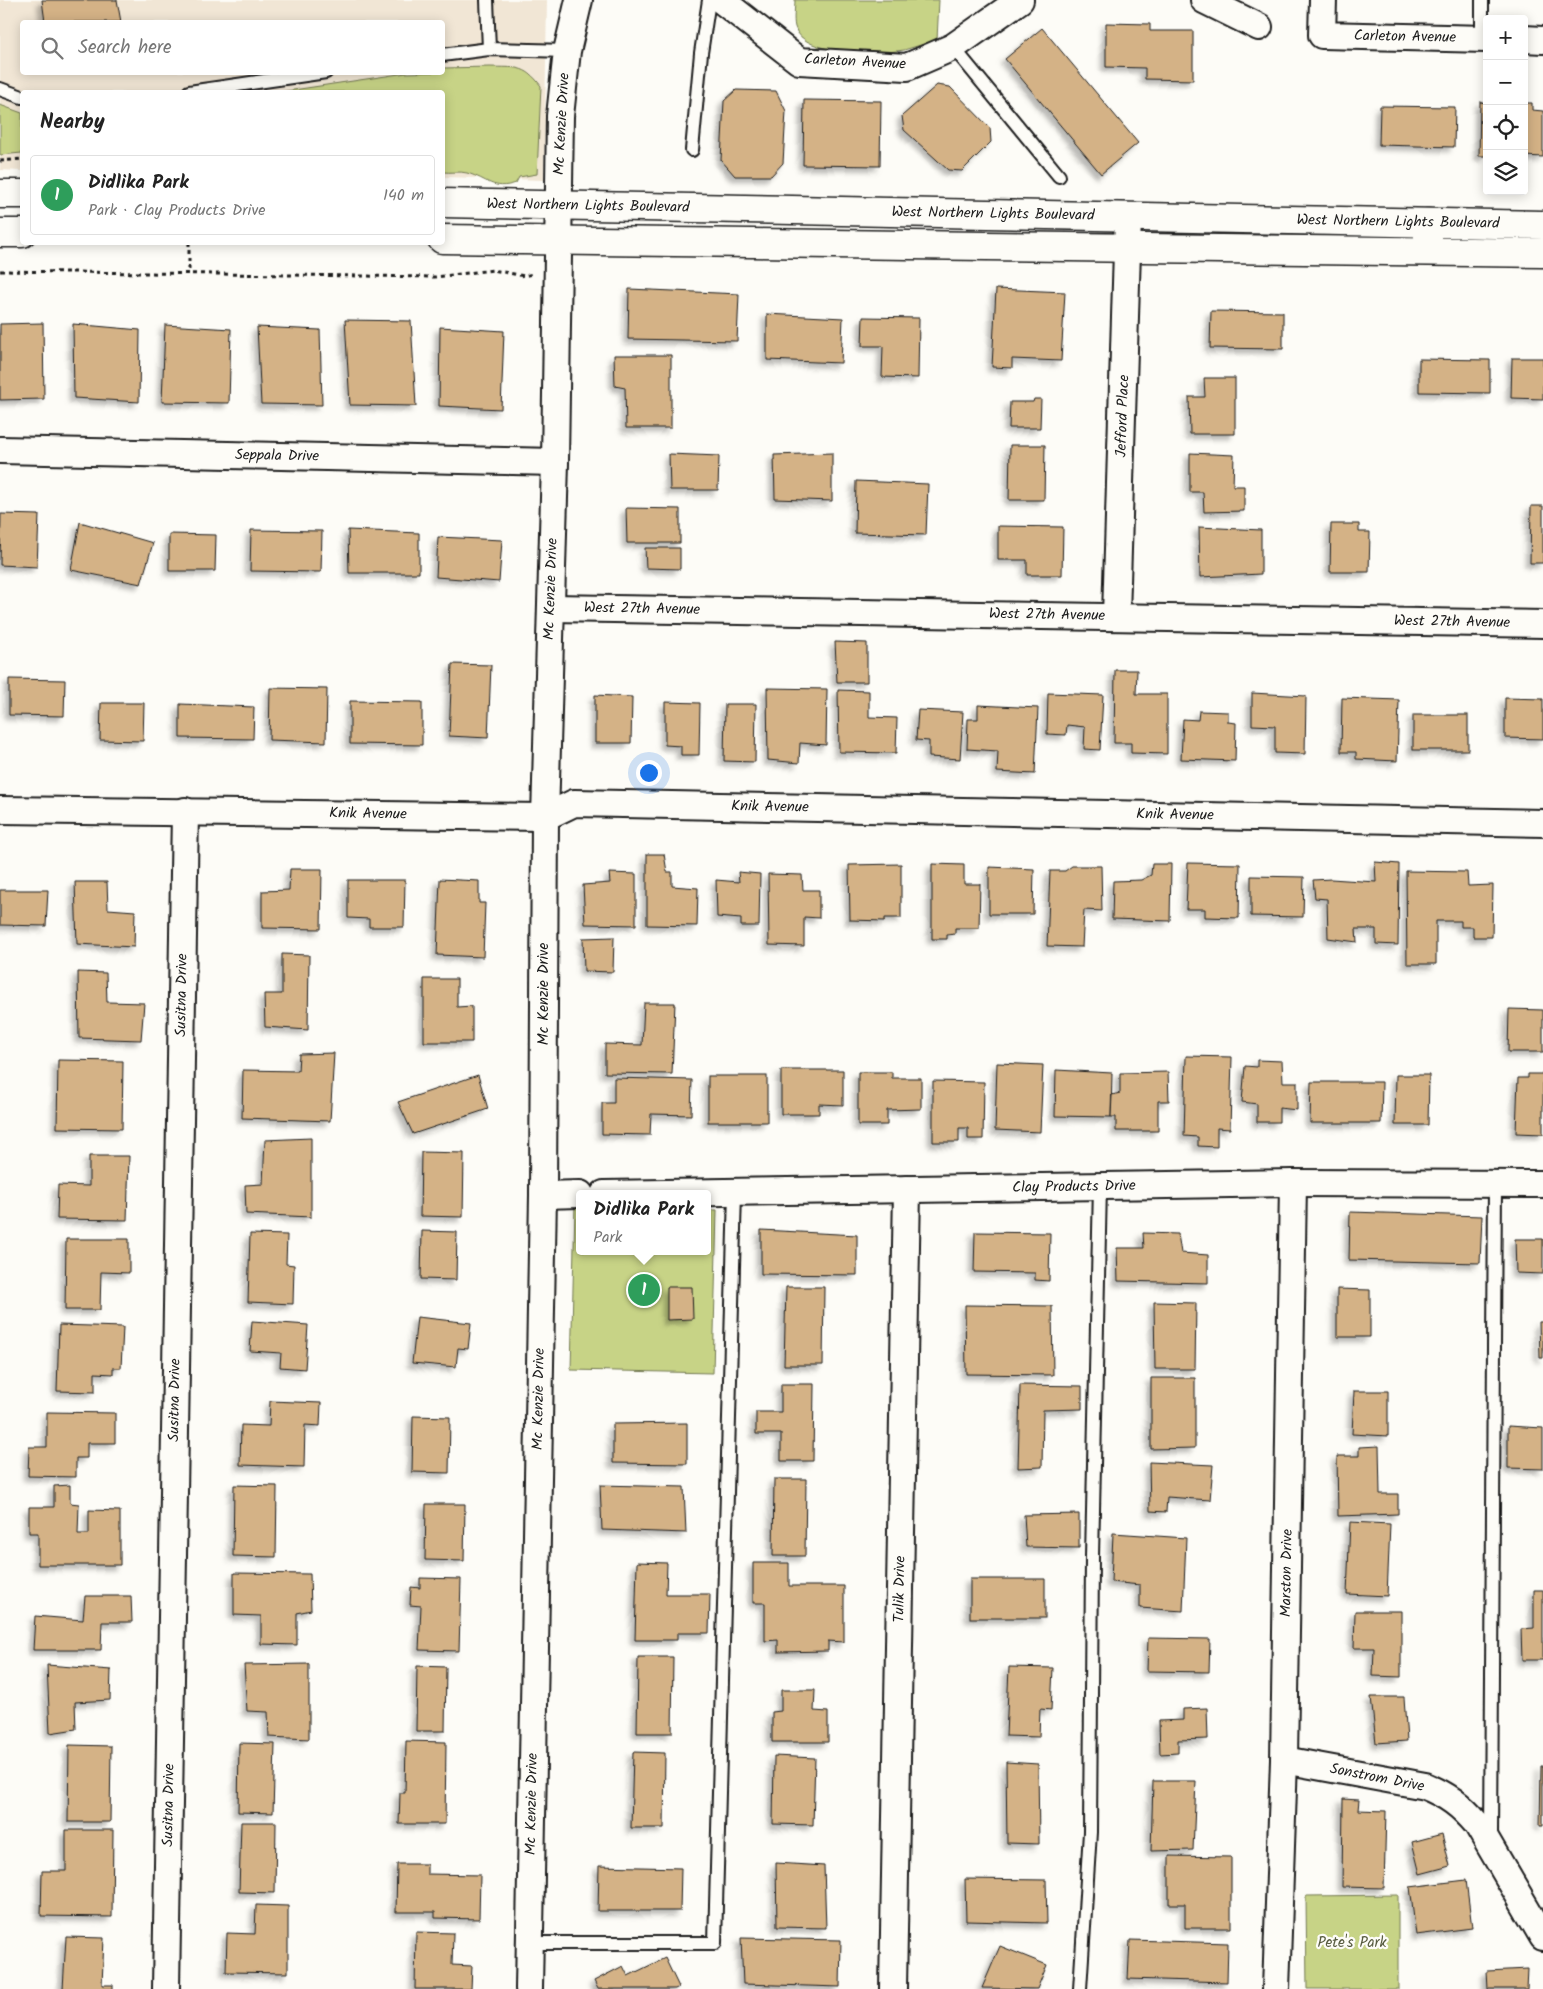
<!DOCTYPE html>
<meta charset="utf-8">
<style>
:root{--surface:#fff;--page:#f2f2f2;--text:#222;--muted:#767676;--line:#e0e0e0;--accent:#0b8043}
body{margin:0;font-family:Kalam,sans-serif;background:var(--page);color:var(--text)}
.controls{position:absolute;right:15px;top:15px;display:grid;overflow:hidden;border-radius:5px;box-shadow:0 2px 12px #0003}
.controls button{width:45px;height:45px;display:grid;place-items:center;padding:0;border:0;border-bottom:1px solid var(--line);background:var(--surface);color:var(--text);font:25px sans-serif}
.you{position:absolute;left:648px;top:772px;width:18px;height:18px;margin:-12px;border:4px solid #fff;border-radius:50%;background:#1a73e8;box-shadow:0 0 0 8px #1a73e833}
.badge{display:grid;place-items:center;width:32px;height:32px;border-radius:50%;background:var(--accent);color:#fff;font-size:16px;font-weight:700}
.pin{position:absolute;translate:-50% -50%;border:2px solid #fff;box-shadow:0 1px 5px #0006}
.popup{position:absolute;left:576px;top:1190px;width:135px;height:65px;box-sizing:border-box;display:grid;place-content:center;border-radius:5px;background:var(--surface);filter:drop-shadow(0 1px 4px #0005);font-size:16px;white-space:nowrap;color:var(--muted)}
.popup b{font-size:19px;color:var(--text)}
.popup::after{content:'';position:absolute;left:50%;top:100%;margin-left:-10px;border:10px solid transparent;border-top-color:var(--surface)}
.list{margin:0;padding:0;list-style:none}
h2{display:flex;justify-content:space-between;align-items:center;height:65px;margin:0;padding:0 20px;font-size:21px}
h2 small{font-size:16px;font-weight:400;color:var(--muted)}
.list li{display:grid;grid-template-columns:32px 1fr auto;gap:15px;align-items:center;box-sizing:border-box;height:80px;margin:0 10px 10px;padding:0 10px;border:1px solid var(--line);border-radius:5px}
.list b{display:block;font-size:19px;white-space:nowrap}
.list p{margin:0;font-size:16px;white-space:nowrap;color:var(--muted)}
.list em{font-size:16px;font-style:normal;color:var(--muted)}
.icon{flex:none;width:28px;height:28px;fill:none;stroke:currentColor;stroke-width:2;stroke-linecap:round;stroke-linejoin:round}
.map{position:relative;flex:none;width:1543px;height:1989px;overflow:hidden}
.search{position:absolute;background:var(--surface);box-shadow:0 2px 12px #0003;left:20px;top:20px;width:425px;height:55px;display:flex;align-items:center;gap:12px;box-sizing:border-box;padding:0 18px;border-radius:5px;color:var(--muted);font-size:19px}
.panel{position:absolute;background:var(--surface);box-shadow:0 2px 12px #0003;left:20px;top:90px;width:425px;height:155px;border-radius:5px}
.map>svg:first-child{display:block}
</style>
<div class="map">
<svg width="1543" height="1989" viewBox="0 0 1543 1989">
<defs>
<filter id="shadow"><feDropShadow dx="-4.5" dy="4.5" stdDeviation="2.5" flood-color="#0004"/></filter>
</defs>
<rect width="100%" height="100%" fill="#fdfcf7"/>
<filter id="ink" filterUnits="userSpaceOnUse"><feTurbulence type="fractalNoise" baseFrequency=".02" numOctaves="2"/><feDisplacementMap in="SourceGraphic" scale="10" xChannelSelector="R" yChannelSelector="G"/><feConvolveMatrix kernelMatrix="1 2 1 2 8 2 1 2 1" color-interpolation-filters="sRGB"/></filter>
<g filter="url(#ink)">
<path fill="#f1e6d5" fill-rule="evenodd" d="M0 0H547L544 180 443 177 442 92H22V171L0 170ZM22 22H442V72H22Z"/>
<g fill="#c7d386" stroke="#727851">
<path d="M795 0H939L937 40C926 43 915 47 904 50 880 54 803 57 795 27 793 19 795 8 795 0Z"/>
<path d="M490 67C515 68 525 64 541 86L537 174 519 177 516 183C493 191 488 179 467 173 460 171 450 173 443 172L442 92H280L406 73 442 72 443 68Z"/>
<path d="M0 105 22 113V153L0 155Z"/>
<path d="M575 1206H580V1251H708V1210H717L713 1373 571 1370Z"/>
<path d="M1398 1895V1989H1307L1306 1896Z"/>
</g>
<g fill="#d4b286" stroke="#1c1c1c" filter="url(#shadow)">
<path d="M42 0H117L121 22H45Z"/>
<path d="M1106 23 1150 24V31H1193V80L1145 79V68L1106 67Z"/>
<path d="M1042 28 1138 143 1101 174 1005 59Z"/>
<path d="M937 85 950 87 990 128 991 142 962 171 948 170 904 130 902 116Z"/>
<path d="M736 90 776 91 786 111 783 163 771 176H735L721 160 724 101Z"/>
<path d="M804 100 881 101 880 166 803 165Z"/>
<path d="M1480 102 1487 103V156H1479Z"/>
<path d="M1524 103H1532V110L1543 111V157L1524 156Z"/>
<path d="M1380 106 1455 107 1454 147 1379 145Z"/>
<path d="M629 289 739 294 737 341 628 339Z"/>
<path d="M996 289 1065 292 1061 361 1012 359V368L992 367Z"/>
<path d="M1211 311 1283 312V349L1210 348Z"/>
<path d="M767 314 843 318 841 363 767 360Z"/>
<path d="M863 317 919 318 918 378 882 377 883 346H862Z"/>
<path d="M345 320 411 321 416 406 350 405Z"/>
<path d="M43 323 44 399 0 400V324Z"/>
<path d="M73 324 140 330 139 402 74 398Z"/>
<path d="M165 325 231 329 229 403 162 402Z"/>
<path d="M257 327 320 330 322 405 261 404Z"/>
<path d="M440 327 504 331 501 409 439 406Z"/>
<path d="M614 355H671V428H626L625 388 615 386Z"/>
<path d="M1512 358H1543V399L1511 398Z"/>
<path d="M1419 359 1490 360V393L1419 392Z"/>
<path d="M1204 378H1235V434H1190L1189 397H1205Z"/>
<path d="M1034 399H1041L1040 428H1009L1010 402H1033Z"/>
<path d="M1010 445H1045L1044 500H1009Z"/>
<path d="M832 453V501L775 499 774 455Z"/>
<path d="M1190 453 1234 455 1233 486H1244V511L1204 512 1203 492H1190Z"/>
<path d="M669 454 719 456 718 490H670Z"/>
<path d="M856 481 928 484 926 535 855 533Z"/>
<path d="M1531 506H1543V563H1530Z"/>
<path d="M626 508 680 509V543H627Z"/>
<path d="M1 514 39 515 37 567 0 565Z"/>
<path d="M80 522 153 543 141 584 71 570Z"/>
<path d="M1331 524H1359V532H1370L1369 572H1330Z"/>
<path d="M998 526 1063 527 1062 575H1027V560H998Z"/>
<path d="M1199 527 1261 530V574L1200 577Z"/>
<path d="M251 530 322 531 321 572 250 571Z"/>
<path d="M348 530 419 533V573H349Z"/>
<path d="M169 534 216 535 215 571H169Z"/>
<path d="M438 537 502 540 499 582 436 577Z"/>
<path d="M645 548H680V569L646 568Z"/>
<path d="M835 642 867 643V682H837Z"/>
<path d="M452 664 491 665 488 738 449 736Z"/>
<path d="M1115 670H1137L1136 694H1167V754L1131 753V743H1114Z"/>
<path d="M9 679 65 680 64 716 9 715Z"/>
<path d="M270 688 327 689 326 742 269 740Z"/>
<path d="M767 688 827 689 826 745 800 743 799 763 768 760Z"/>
<path d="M838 690 869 691V717L897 718 896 753 839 752Z"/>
<path d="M1048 693 1103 695 1100 750 1084 749 1085 727 1067 725 1066 735 1047 734Z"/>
<path d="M1252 693 1306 696 1305 754 1275 753V726L1252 725Z"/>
<path d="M595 695 632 697 631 743H595Z"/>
<path d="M1342 698 1399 700 1397 761 1356 759V752H1341Z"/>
<path d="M1505 698 1543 699V739L1505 738Z"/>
<path d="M350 701 422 702V745L350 744Z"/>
<path d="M665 702 700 703 699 755H681V746L665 745Z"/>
<path d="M101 703H144L143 741 100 740Z"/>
<path d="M180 704 254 707 253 739 180 738Z"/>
<path d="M725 704H756L755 762 724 761Z"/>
<path d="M978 705 1038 708 1035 774 997 772 998 751 967 749 968 719H978Z"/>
<path d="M918 710 963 712 960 759 929 757V741L916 740Z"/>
<path d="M1199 711 1228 712V722L1236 723 1235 761 1181 759 1183 719 1198 720Z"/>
<rect x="1413" y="715" width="55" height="35"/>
<path d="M647 854H664L667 872H672V886L698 888 697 926 647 925Z"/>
<path d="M1375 862 1399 864 1398 945 1376 944V929H1356L1357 942 1328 938 1327 899 1315 898 1313 880 1331 879 1376 882Z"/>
<path d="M1188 863 1240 864 1239 918 1205 917V909H1186Z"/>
<path d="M901 864V918H885V921L850 920 849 865Z"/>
<path d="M932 864 964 865V884H980L979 928H955V934L947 935V939H932Z"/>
<path d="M1152 864H1171L1170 921 1112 919 1113 881 1141 880 1151 875Z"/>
<path d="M1072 866H1101L1102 911 1084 910 1082 947 1047 946 1050 871H1065Z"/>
<path d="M989 867 1034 869 1033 914H989Z"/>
<path d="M290 869H322L321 929 262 928V891L289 890Z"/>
<path d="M1406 871 1467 872 1468 886 1493 885 1492 937H1473V927H1461V921H1436V964H1407Z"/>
<path d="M738 872 760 874 759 926H741V919L717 917 716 880 739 882Z"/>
<path d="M609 873 636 874V925L585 924 583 885 610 883Z"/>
<path d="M768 874 802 875 803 890H819V918L804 917V946L769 945Z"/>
<path d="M1251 876 1304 877 1303 917 1251 916Z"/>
<path d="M440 879 479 881V903H485L483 957 437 955Z"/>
<path d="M348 880H405L404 927H369V919L348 918Z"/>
<path d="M75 882H107L108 909 135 911 134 947 77 944Z"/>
<path d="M0 890H48L46 926 0 925Z"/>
<path d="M614 937 613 972 584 971 583 938Z"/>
<path d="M282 954 309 955 308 1030 265 1027 264 994H282Z"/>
<path d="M78 972 106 973 107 1002 144 1003 141 1040 79 1038Z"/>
<path d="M424 979H457V1007L472 1006V1042H424Z"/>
<path d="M644 1003H675L672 1074 605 1073V1044L642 1045Z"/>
<path d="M1509 1009 1543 1010V1052H1508Z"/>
<path d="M334 1053 330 1121 242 1118 243 1070 298 1071 299 1054Z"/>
<path d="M1186 1056 1232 1057 1230 1129 1217 1128V1147L1198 1146V1137L1184 1136Z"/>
<path d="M58 1060 123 1061 122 1129 57 1128Z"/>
<path d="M1257 1060 1282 1061 1283 1082H1297V1110L1279 1108V1122H1257V1104L1242 1102 1245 1066 1257 1067Z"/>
<path d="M997 1063 1043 1065 1040 1132 995 1130Z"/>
<path d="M781 1070H843V1105L819 1104V1114H781Z"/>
<path d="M1056 1070 1112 1073 1111 1117 1055 1116Z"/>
<path d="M858 1072H892V1078H921V1109L887 1110V1125H858Z"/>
<path d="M1168 1072 1169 1101H1158V1131H1116V1117H1111L1112 1095 1120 1093V1073Z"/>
<path d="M1528 1074H1543V1134L1516 1133 1518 1078H1528Z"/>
<path d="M478 1075 488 1109 413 1134 398 1102Z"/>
<path d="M1396 1075H1429L1428 1125H1395Z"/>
<rect x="708" y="1076" width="59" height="46"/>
<path d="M614 1078 692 1080 691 1115 651 1114 650 1135 602 1134V1103H614Z"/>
<path d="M933 1081 984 1082 983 1139H968V1128H959V1142H933Z"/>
<path d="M1311 1082H1382L1381 1123H1310Z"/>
<path d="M311 1138V1217L246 1214 245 1185 263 1184 265 1140Z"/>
<path d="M421 1152 464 1153 463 1217 420 1216Z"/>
<path d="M89 1156H129L127 1220 57 1219 58 1185 89 1186Z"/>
<path d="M1350 1212 1482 1216 1480 1263 1349 1260Z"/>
<path d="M761 1230 857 1235V1275L761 1274Z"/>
<path d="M422 1231 457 1232 456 1280 421 1279Z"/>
<path d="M975 1232 1050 1233 1049 1281 1035 1280V1273L974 1272Z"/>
<path d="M1143 1233 1178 1234 1181 1253 1208 1255V1283L1118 1281 1117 1248H1144Z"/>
<path d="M250 1234 287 1235 286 1264 294 1265 293 1304 248 1302Z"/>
<path d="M66 1239H129V1273L101 1272 100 1310H65Z"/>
<path d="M1515 1239H1543V1274L1516 1273Z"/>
<path d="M667 1287H692L693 1319 667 1320Z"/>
<path d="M786 1287H824L823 1365H784Z"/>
<path d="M1337 1289 1370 1290V1337H1337Z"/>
<path d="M1154 1302 1196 1303 1195 1369H1155Z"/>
<path d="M965 1305 1052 1306 1053 1375 966 1374Z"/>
<path d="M417 1317 471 1323 468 1349 458 1348 456 1367 412 1363Z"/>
<path d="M252 1321 308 1325 305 1369 280 1367 281 1353 250 1351Z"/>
<path d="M1539 1322H1543V1358H1540Z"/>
<path d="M59 1325 123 1327 121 1368H113V1374L95 1373V1392L57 1391Z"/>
<path d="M1151 1378H1195V1448L1151 1449Z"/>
<path d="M781 1384H814L813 1461H781V1434H756V1412H781Z"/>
<path d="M1020 1385 1082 1386V1409L1043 1410 1042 1467 1018 1468Z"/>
<path d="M1354 1391H1388V1436L1352 1434Z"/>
<path d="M270 1401 321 1403 320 1426 305 1425 304 1467 240 1465 241 1425 269 1426Z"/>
<path d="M47 1412 115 1413V1443H87V1458H76V1477L28 1476 29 1447H47Z"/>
<path d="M413 1416 450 1417 449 1473 412 1472Z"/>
<path d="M687 1423V1464L613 1463V1424Z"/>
<path d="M1508 1426 1543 1428V1469L1508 1468Z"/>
<path d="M1379 1446 1380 1494H1398V1514L1338 1516 1337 1456H1359V1447Z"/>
<path d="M1149 1462 1213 1465 1210 1500 1167 1497 1166 1512 1150 1511Z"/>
<path d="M774 1479H806L805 1556H773Z"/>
<path d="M70 1485V1503L79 1504 78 1534H89V1510L120 1511V1565H38V1533H29V1507H54V1486Z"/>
<path d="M234 1485 277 1486 276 1557 233 1556Z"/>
<path d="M600 1485 684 1487 686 1533 602 1530Z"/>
<path d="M426 1504H465L464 1561 425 1560Z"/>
<path d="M1079 1514V1548L1026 1547 1024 1515Z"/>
<path d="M1350 1522 1390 1524 1387 1596 1347 1594Z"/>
<path d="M1113 1533 1186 1538 1183 1611 1140 1608V1585L1111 1582Z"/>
<path d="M637 1562 667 1563 666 1594H710L709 1633H677V1640H635Z"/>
<path d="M753 1563H789V1586H844V1642L828 1641V1651L778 1652V1640L765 1641V1603H753Z"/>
<path d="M234 1573 310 1574 311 1610 297 1613V1645L261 1644V1616L234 1615Z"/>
<path d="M420 1578 461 1579 459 1651 419 1650 421 1606 410 1605 411 1587 420 1588Z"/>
<rect x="970" y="1579" width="75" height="39"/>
<path d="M1534 1590H1543V1660H1522L1521 1629 1534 1628Z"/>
<path d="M85 1596H131L132 1622H102L101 1650H33L35 1616 83 1620Z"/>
<path d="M1355 1611H1401V1677L1373 1676 1374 1648H1354Z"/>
<path d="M1148 1638 1210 1639 1209 1672 1147 1671Z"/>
<path d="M638 1657H673L672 1733H637Z"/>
<path d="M309 1664V1739L269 1737 268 1712 247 1711 244 1665Z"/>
<path d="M47 1665 111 1670 110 1700 75 1702 76 1729 50 1733Z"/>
<path d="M417 1666 446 1667 445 1731H416Z"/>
<path d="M1009 1667 1053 1668 1051 1710 1040 1709 1039 1737 1006 1736Z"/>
<path d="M781 1690H815L814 1711 828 1712V1742H772V1712L781 1711Z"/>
<path d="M1371 1697H1404L1407 1741 1376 1743Z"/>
<path d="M1207 1708 1208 1739 1178 1740V1753L1160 1754 1159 1721 1183 1720V1709Z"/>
<path d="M406 1741 446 1742 445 1824H399L400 1793H405Z"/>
<path d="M239 1743 275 1744 273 1813 238 1812Z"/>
<path d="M69 1745 111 1746 110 1822H68Z"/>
<path d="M633 1752 665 1753 664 1828H631Z"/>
<path d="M774 1756 815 1758 813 1825 773 1824Z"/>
<path d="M1006 1762 1038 1764 1039 1844 1007 1843Z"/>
<path d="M1541 1766H1543V1826H1540Z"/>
<path d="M1153 1781H1196L1193 1850 1151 1851Z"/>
<path d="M1343 1799 1359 1800 1358 1810 1386 1811 1384 1888 1342 1887Z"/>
<path d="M241 1822H276L275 1893 239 1892Z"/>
<path d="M66 1830H113L112 1917 41 1916 42 1871H66Z"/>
<path d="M1442 1834 1450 1866 1420 1874 1412 1842Z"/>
<path d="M1169 1856 1231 1857V1928H1185V1904H1169Z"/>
<path d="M776 1863 824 1866 826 1928 777 1927Z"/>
<path d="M397 1864H427V1874L480 1875 479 1919 435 1918V1912H396Z"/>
<path d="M599 1866 681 1868 680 1911H598Z"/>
<path d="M965 1879 1046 1880 1047 1923 966 1921Z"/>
<path d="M1466 1880 1472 1928 1416 1935 1410 1887Z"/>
<path d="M256 1905 288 1906V1973L226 1972 227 1933 255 1934Z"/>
<path d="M416 1932 453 1933 452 1965 472 1966 471 1989H415Z"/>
<path d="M66 1937 104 1938 102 1985H113V1989H63Z"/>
<path d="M741 1938 841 1940 840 1987 743 1984Z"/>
<path d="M1130 1940 1228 1943 1227 1982 1128 1979Z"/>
<path d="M1000 1946 1047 1965 1037 1989 982 1988Z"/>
<path d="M665 1958 679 1987 675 1989H598L594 1981 623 1966 628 1976Z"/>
<path d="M1528 1969 1527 1989H1488L1487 1971Z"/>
</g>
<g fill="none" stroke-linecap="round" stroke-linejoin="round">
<g stroke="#1c1c1c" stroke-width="16">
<g id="service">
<path d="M487 0 489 49"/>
<path d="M1482 39V0"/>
<path d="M953 47 1059 176"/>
<path d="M442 55 489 49 567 51"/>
<path d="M0 89 22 97"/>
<path d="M189 92 326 72"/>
<path d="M692 150 701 53 709 0"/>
<path d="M1491 1839 1495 1184"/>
<path d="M530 1943H715L735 1192"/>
<path d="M1080 1989 1090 1832 1092 1557 1100 1186"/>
</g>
</g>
<g stroke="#1c1c1c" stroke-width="30">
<g id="minor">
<path d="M721 0 799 61 907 67 953 47 1020 0"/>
<path d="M1204 0 1259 27"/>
<path d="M1323 0 1322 35 1487 39"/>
<path d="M1524 39 1543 40"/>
<path d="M0 450 555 462"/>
<path d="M551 608 1543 624"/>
<path d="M1116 616 1128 217"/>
<path d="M0 810 545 817 574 803 1543 823"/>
<path d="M604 1194 1293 1183 1543 1184"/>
<path d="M543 1195 580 1194"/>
<path d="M1284 1760 1425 1786C1447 1795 1461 1805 1477 1824L1543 1937"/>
<path d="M166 1989 185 811"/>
<path d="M529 1989 543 1195 545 817 555 462 560 116 567 51 579 0"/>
<path d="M893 1989 907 1189"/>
<path d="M1276 1989 1284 1760 1293 1183"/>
</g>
</g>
<g stroke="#1c1c1c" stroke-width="31">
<g id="tertiary">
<path d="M0 194H22"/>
<path d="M442 203 1543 225"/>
<path d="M0 233H22"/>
<path d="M442 239 1543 253"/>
</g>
</g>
<g stroke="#1c1c1c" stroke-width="31">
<path id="secondary" d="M1428 251V223"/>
</g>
<g stroke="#1c1c1c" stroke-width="3" stroke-dasharray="4 4" stroke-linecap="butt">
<path d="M0 161 22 159"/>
<path d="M189 242V274"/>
<path d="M0 271 435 277 493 270 524 276 533 274"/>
</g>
<use href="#service" stroke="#fdfcf7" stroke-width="12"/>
<use href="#minor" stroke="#fdfcf7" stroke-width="26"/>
<use href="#tertiary" stroke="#fdfcf7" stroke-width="28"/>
<use href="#secondary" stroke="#fdfcf7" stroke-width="28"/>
</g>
</g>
<g text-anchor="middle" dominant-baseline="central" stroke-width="4.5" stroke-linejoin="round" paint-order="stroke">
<g font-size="15" fill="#1c1c1c" stroke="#fdfcf7">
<text transform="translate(1405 37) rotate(1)">Carleton Avenue</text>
<text transform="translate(855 62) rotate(3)">Carleton Avenue</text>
<text transform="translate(562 124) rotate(-87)">Mc Kenzie Drive</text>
<text transform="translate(588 206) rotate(1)">West Northern Lights Boulevard</text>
<text transform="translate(993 214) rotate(1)">West Northern Lights Boulevard</text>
<text transform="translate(1398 222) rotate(1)">West Northern Lights Boulevard</text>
<text transform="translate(1123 416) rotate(-88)">Jefford Place</text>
<text transform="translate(277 456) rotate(1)">Seppala Drive</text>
<text transform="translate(551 589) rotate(-88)">Mc Kenzie Drive</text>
<text transform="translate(642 609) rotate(1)">West 27th Avenue</text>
<text transform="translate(1047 615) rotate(1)">West 27th Avenue</text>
<text transform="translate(1452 622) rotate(1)">West 27th Avenue</text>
<text transform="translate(770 807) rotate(1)">Knik Avenue</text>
<text transform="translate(368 814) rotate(1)">Knik Avenue</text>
<text transform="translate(1175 815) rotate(1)">Knik Avenue</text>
<text transform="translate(544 994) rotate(-90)">Mc Kenzie Drive</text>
<text transform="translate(182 995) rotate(-89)">Susitna Drive</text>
<text transform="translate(1074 1187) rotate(-1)">Clay Products Drive</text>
<text transform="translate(539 1399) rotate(-89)">Mc Kenzie Drive</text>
<text transform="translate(175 1400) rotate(-89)">Susitna Drive</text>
<text transform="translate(1287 1573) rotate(-89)">Marston Drive</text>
<text transform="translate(900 1589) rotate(-89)">Tulik Drive</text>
<text transform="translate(1377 1778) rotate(11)">Sonstrom Drive</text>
<text transform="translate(532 1804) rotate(-89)">Mc Kenzie Drive</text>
<text transform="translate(169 1805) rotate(-89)">Susitna Drive</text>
</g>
<g font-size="15" fill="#585c41" stroke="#fdfcf7">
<text x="1352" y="1943">Pete's Park</text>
</g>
</g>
</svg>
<div class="controls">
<button>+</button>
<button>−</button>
<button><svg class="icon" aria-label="locate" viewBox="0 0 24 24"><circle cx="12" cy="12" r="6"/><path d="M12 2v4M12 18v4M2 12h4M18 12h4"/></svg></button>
<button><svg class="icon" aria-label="layers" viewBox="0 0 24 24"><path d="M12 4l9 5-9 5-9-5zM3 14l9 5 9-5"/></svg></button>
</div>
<div class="you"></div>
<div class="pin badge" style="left:644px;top:1290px;background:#2e9e5b">1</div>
<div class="popup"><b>Didlika Park</b>Park</div>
<div class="search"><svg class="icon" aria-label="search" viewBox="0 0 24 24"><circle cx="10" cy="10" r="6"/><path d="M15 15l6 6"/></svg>Search here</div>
<section class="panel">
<h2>Nearby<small></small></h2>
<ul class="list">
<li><span class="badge" style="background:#2e9e5b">1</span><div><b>Didlika Park</b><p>Park · Clay Products Drive</p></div><em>140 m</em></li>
</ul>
</section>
</div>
